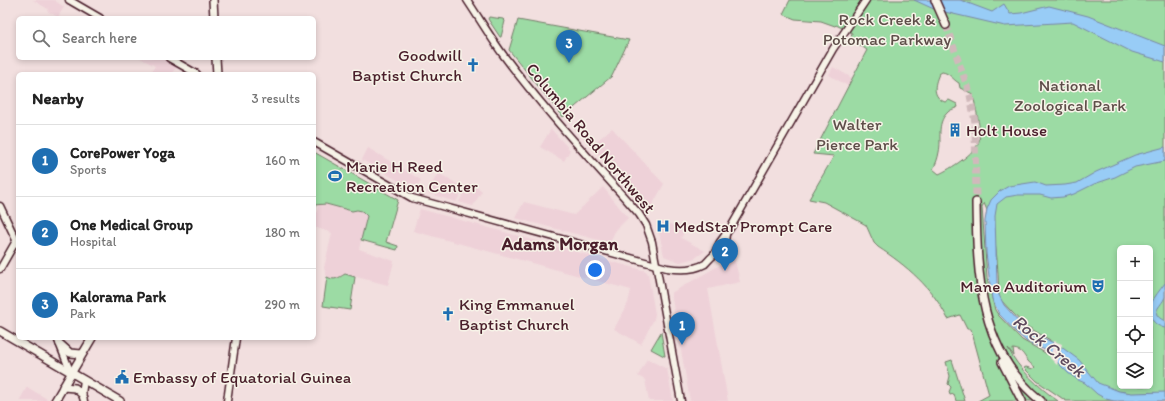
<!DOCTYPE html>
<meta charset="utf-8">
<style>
:root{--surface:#fff;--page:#f6f6f6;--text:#222;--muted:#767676;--line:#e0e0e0;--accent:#1f6fb2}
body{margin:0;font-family:Itim,sans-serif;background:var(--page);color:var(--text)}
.controls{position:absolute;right:12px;bottom:12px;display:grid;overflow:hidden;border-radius:6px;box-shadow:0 2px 6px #0003}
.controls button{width:36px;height:36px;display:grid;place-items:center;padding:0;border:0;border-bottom:1px solid var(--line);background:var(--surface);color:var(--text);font:20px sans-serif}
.you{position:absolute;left:595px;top:270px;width:14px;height:14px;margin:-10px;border:3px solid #fff;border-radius:50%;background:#1a73e8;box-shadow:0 0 0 6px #1a73e833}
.badge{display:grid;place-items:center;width:26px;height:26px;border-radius:50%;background:var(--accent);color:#fff;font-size:13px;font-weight:700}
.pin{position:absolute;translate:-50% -33px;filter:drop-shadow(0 1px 2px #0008)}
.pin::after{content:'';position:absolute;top:21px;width:14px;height:12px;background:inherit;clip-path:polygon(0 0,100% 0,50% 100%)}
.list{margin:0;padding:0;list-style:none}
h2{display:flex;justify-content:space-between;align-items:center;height:52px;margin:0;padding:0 16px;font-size:17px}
h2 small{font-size:13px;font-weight:400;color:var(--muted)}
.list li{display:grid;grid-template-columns:26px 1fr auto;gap:12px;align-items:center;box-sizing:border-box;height:72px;padding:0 16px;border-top:1px solid var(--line)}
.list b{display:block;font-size:15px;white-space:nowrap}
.list p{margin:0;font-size:13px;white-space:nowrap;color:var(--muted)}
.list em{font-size:13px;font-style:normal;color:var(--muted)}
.icon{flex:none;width:22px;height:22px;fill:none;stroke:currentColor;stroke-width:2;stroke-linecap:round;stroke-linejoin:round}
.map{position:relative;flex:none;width:1165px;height:401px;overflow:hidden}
.search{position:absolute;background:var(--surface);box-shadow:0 2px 6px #0003;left:16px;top:16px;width:300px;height:44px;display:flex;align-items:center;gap:10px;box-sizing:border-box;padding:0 14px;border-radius:6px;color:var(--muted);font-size:15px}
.panel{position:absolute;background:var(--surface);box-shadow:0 2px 6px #0003;left:16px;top:72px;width:300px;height:268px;border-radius:6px}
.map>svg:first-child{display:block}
</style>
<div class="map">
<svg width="1165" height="401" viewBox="0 0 1165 401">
<rect width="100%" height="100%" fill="#f2dfdf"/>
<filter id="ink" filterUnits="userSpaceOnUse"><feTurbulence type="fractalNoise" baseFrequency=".025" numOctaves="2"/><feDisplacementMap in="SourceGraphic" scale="8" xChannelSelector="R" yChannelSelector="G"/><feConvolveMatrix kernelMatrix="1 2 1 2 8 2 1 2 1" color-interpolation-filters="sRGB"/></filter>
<g filter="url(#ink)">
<g fill="#eed1d8">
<path d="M33 0H54L64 7 58 17 47 11 48 9Z"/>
<path d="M140 58H187L174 70 171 74H150L155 66Z"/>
<path d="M833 67 852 78 848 86 829 75Z"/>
<path d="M612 128 664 184 649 211 591 146Z"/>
<path d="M551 129 570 150 564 161 540 147Z"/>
<path d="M368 148 421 180 415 190 362 160Z"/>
<path d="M438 173 464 188 456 202 427 193Z"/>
<path d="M469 183 482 191 473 206 459 202Z"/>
<path d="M603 187 628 218 615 231 610 243 515 218 524 202 574 215Z"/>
<path d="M326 204 352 211H362L365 213 367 216 359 249 394 261 388 285 345 274 337 279 333 280 327 277 324 268 332 233 314 227V221L319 205Z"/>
<path d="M420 209 646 271 648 274 655 314 654 319 641 344 614 329 628 303 631 290 413 231Z"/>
<path d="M657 222 687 227 681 238 705 251 695 258 680 262 664 256Z"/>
<path d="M734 257 740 282 708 289 728 401H690L671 293Z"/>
<path d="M647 359 667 369 673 401H649L645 380 638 376Z"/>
<path d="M27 387 47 399 45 401H19Z"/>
</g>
<g fill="#9cdba4" stroke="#737d68" fill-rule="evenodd">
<path d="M790 0H1165V401H1066L1037 381 1024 368 1026 367 1033 369 1035 367C1033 365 1030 364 1028 361 1023 355 1023 350 1013 349L1014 356 1008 348C1018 369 1039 387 1058 401H978L989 395 971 329H967L960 315 948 319C932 287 907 266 878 247L874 243 866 225 824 202 809 199 834 156 813 154 867 50 851 39 852 33 836 25 835 26 821 21 795 19 783 14ZM942 72C950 73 953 80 959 83L960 88 973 94C975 106 982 130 979 141 976 153 950 169 939 174L933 169C936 164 938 158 939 152 942 139 936 124 947 113 949 110 954 109 958 107L957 104 949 100 945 102C932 97 934 85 939 74ZM984 203C997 233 998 267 999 298L1023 324 1050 340 1047 354 1022 340 999 316 995 310 987 278 982 207ZM1120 248H1150V386H1120Z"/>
<path d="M489 17 503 19 505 21 501 37H500L488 19Z"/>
<path d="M518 20 629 40 612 76 563 117 509 50Z"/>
<path d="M314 152 398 200 386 242 398 246 397 250 361 240 367 216 362 211 357 210 352 211 326 204 314 205Z"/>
<path d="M345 274 355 277 350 310 323 306 327 277C335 281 338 278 345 274Z"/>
<path d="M661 332 665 356H664L651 349Z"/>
<path d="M952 360 965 401H956L954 394 950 395 949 392 951 387 948 384 950 376 946 362Z"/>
</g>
<g fill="#98ccf6" stroke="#7987a5">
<path d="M914 0H960L992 12 1004 4 1010 14 1021 13 1049 6 1088 16 1165 46V62L1132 52 1073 22 1005 26 936 10Z"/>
<path d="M1165 147V161L1135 167 1115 177 1094 184 1074 194 1063 197 1051 198 1040 195H1018L1006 197 997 204 995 216 997 284 999 295 1004 305 1020 323 1029 331 1060 346 1079 360 1098 383 1119 391 1132 393 1165 392V401H1114L1106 399 1097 394 1085 383 1078 380 1068 373 1045 350 1026 341 1017 333 999 314 992 299 986 253 985 221 987 209 991 200 1000 191 1009 186 1035 182 1046 186 1065 185 1077 183 1096 172 1135 155Z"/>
<path d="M1165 283C1165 287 1165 293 1165 297 1161 307 1148 313 1165 321V328C1154 326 1146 315 1151 304 1154 297 1160 290 1165 283Z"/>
</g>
<path fill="#f2dfdf" d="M1054 341 1062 344 1057 365 1050 358Z"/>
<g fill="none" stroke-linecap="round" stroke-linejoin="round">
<path stroke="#d0b9bb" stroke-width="7" stroke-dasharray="7 3.5" stroke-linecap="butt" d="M946 25 970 95 975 122 976 202"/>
<g stroke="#4a1f2b" stroke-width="9">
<g id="secondary">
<path d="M69 0 100 18"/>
<path d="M467 0C479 18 491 38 504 56 545 111 593 162 639 214L646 225 652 242 681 401"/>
<path d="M169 58 197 74"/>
<path d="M314 142 412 198 667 268C679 270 694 270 705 264 708 261 711 257 714 255 723 250 725 245 726 234"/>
<path d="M0 206 18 244"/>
<path d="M714 255 720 242 731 227 833 49 866 0"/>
<path d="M0 269 16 241"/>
<path d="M57 338 71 373"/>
<path d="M84 401 82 394 84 380"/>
<path d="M227 401 236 338"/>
</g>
</g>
<g stroke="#4a1f2b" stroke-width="10">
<g id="primary">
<path d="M213 0 214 18"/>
<path d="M935 0 946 25"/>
<path d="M216 58 217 74"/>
<path d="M976 202C977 276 979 351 1041 401"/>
<path d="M0 331 120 401"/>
<path d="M60 344 70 353 82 354"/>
<path d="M1002 362 1022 401"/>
<path d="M63 387 75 388 82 394"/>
<path d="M55 401 92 338"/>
</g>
</g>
<use href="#secondary" stroke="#f7f3e8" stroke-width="6"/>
<use href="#primary" stroke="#f7f3e8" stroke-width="7"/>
</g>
</g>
<defs>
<g id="church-bare" transform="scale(1.08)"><path d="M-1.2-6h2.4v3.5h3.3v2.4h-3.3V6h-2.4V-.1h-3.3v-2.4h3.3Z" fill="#1f6fb2" stroke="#f7f3e8" stroke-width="2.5" paint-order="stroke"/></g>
<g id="building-bare" transform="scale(1.08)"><path d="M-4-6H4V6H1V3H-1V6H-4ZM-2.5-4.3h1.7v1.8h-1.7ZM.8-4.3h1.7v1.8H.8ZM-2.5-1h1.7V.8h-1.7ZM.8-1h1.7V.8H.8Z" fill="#1f6fb2" stroke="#f7f3e8" stroke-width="2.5" paint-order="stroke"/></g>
<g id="stadium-bare" transform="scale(1.08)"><path d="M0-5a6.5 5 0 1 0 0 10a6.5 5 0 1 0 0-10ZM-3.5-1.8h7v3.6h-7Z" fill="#1f6fb2" stroke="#f7f3e8" stroke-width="2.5" paint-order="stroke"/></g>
<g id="hospital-bare" transform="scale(1.08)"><path d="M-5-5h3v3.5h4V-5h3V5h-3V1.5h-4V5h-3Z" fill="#1f6fb2" stroke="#f7f3e8" stroke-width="2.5" paint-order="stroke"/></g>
<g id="theatre-bare" transform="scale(1.08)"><path d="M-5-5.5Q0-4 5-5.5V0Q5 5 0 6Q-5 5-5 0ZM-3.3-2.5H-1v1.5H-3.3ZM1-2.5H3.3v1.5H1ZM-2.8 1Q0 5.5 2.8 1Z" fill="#1f6fb2" stroke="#f7f3e8" stroke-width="2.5" paint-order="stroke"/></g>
<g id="civic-bare" transform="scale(1.08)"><path d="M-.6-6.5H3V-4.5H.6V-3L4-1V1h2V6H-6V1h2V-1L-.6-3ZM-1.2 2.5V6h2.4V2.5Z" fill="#1f6fb2" stroke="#f7f3e8" stroke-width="2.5" paint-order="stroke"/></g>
</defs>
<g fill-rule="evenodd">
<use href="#church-bare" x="473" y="65"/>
<use href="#building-bare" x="955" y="130"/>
<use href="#stadium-bare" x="335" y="176"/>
<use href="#hospital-bare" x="663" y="226"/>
<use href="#theatre-bare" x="1098" y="286"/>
<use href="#church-bare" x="448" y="314"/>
<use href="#civic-bare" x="122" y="377"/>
</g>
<g text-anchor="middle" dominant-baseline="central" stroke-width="3" stroke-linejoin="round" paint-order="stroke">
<g font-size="17" fill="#5e4e49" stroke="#f7f3e8">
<text x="887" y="19">Rock Creek &amp;<tspan x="887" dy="20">Potomac Parkway</tspan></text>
<text x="1070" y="85">National<tspan x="1070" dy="20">Zoological Park</tspan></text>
<text x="857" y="124">Walter<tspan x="857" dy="20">Pierce Park</tspan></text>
</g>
<g font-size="17" fill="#4a1f2b" stroke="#f7f3e8" text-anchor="start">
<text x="462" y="55" text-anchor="end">Goodwill<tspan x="462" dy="20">Baptist Church</tspan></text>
<text x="966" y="130">Holt House</text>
<text x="346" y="166">Marie H Reed<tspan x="346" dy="20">Recreation Center</tspan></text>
<text x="674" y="226">MedStar Prompt Care</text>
<text x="1087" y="286" text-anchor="end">Mane Auditorium</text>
<text x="459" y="304">King Emmanuel<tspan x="459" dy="20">Baptist Church</tspan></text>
<text x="133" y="377">Embassy of Equatorial Guinea</text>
</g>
<g font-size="17" fill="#4a1f2b" stroke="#f7f3e8">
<text transform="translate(591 138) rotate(50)">Columbia Road Northwest</text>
</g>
<g font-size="18" font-weight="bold" fill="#4a1f2b" stroke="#f7f3e8">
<text x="560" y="244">Adams Morgan</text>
</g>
<g font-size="18" font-style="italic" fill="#5e4a5e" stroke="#f7f3e8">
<text transform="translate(1049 346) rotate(39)">Rock Creek</text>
</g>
</g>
</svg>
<div class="controls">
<button>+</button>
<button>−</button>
<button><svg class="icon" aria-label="locate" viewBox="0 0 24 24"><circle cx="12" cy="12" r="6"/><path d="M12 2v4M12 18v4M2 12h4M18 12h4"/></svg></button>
<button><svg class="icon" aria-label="layers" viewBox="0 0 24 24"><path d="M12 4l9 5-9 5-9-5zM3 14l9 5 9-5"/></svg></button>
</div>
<div class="you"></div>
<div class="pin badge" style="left:682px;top:345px">1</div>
<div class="pin badge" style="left:725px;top:271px">2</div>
<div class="pin badge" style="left:569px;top:63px">3</div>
<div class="search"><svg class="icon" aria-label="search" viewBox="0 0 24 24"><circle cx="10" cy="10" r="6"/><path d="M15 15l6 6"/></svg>Search here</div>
<section class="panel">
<h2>Nearby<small>3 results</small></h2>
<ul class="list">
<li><span class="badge">1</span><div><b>CorePower Yoga</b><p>Sports</p></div><em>160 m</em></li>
<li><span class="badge">2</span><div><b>One Medical Group</b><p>Hospital</p></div><em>180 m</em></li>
<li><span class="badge">3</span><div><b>Kalorama Park</b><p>Park</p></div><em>290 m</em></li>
</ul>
</section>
</div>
